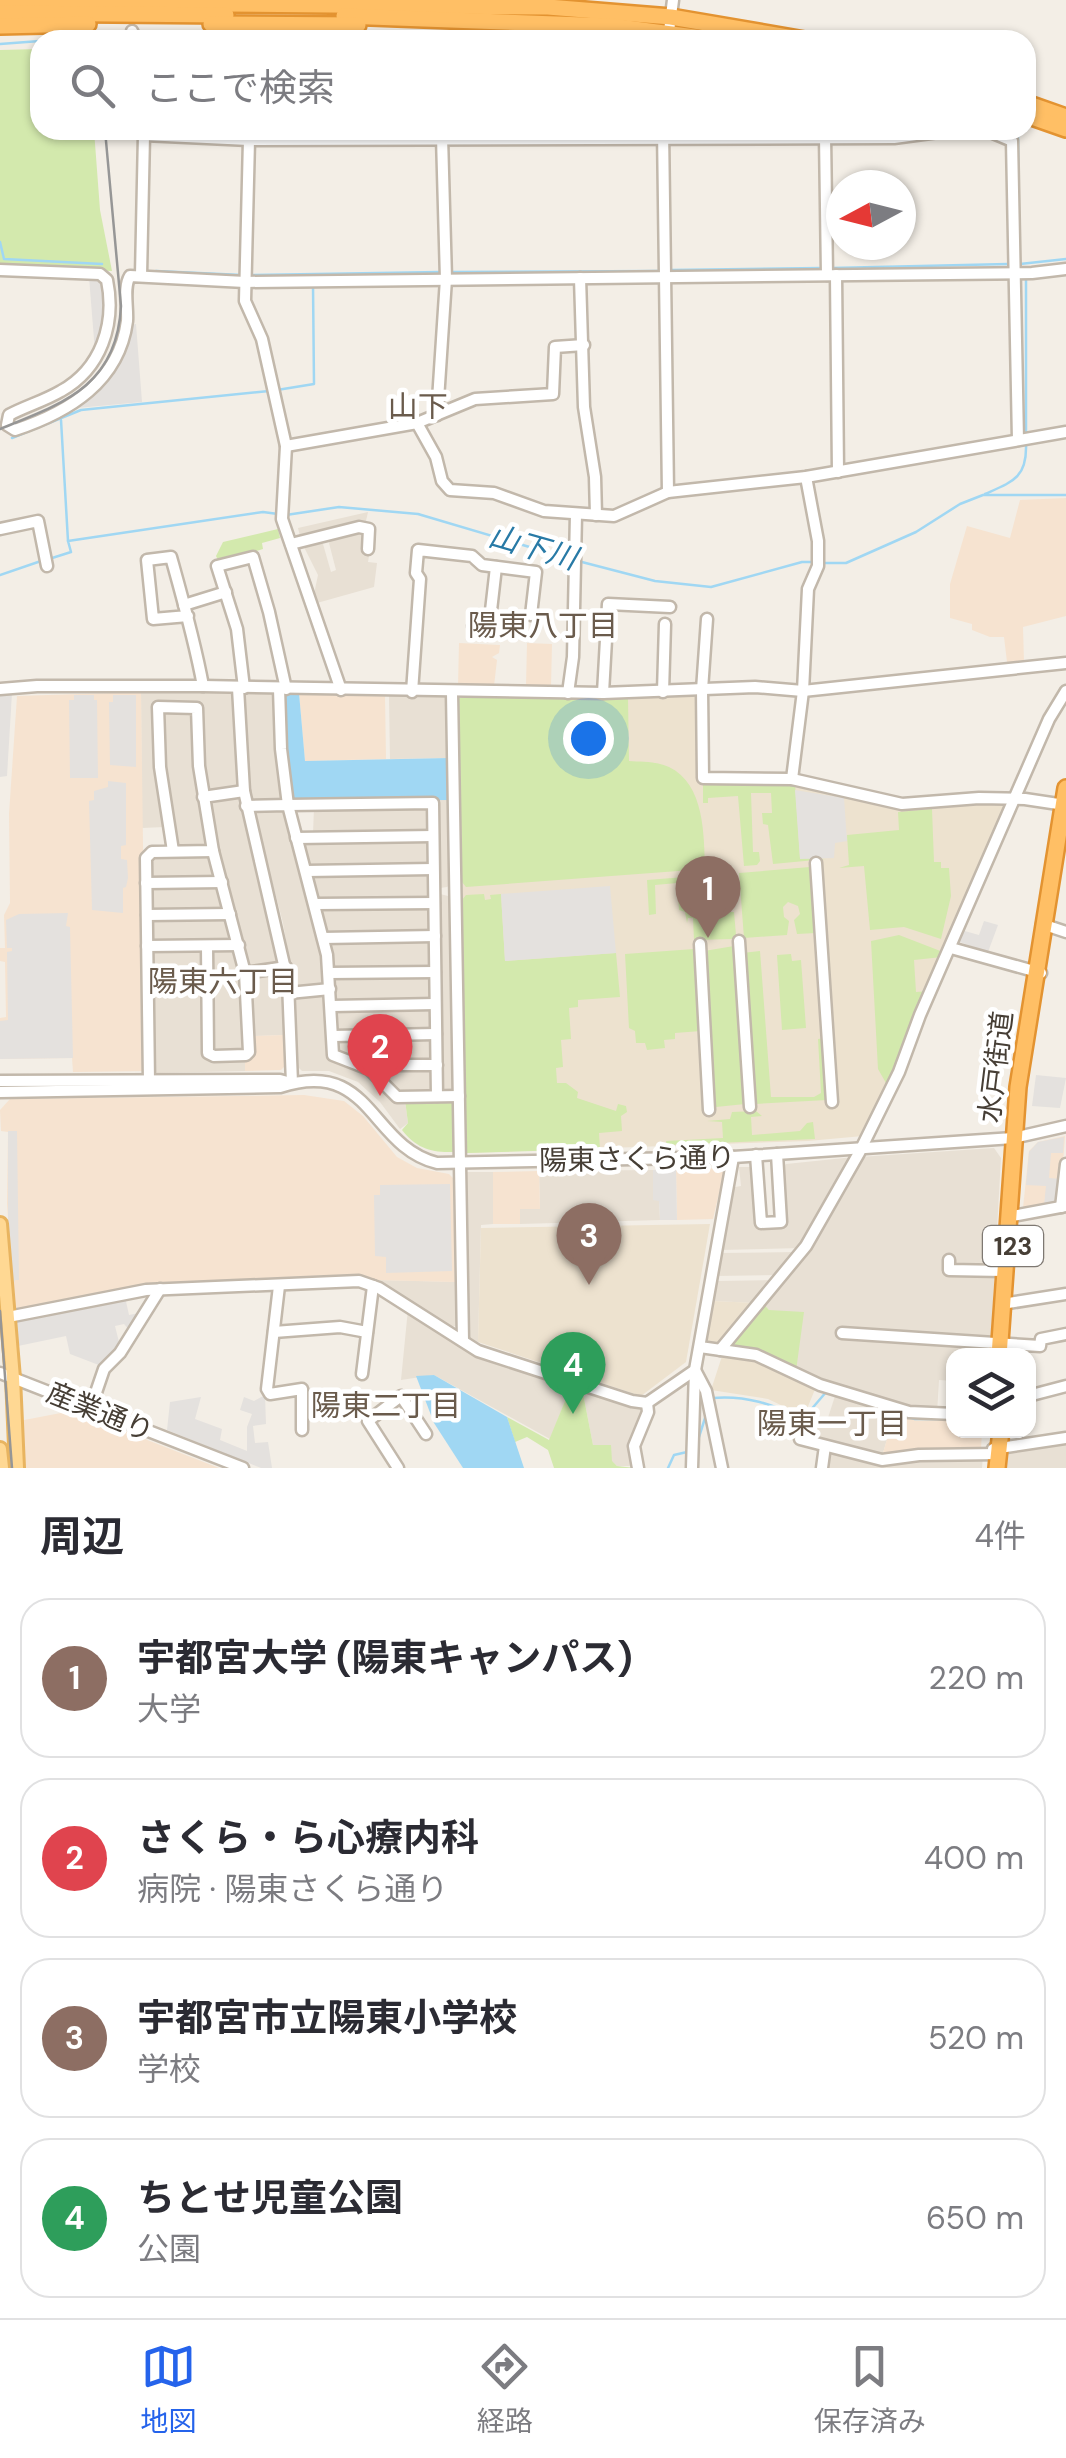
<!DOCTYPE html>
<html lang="ja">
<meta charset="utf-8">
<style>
:root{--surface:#fff;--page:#f2f2f3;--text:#2b2b33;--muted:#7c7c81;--line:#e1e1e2;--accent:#2563eb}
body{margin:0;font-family:"DM Sans","Noto Sans JP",sans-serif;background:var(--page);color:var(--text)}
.controls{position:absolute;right:30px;bottom:30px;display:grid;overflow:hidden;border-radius:20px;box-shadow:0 2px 8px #0004}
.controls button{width:90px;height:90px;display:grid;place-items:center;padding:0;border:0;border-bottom:2px solid var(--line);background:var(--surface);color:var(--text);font:50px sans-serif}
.compass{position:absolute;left:826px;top:170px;width:90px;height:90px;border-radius:50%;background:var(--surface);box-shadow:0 2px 8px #0004;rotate:263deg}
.you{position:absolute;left:588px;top:738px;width:35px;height:35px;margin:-25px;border:8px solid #fff;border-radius:50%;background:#1a73e8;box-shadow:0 0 0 15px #1a73e833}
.badge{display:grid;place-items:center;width:65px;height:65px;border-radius:50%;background:var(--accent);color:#fff;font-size:32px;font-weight:700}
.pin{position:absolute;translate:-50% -82px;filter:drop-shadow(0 2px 5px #0008)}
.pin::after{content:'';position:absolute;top:52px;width:35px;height:30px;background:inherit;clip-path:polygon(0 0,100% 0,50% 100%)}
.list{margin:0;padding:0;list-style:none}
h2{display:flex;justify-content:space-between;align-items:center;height:130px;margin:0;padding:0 40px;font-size:42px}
h2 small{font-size:32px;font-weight:400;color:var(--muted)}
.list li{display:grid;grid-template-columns:65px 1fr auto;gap:30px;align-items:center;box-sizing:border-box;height:160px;margin:0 20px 20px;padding:0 20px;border:2px solid var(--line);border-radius:30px}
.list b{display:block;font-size:38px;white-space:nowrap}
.list p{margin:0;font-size:32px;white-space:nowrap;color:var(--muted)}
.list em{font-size:32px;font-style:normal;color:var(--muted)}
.icon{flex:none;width:55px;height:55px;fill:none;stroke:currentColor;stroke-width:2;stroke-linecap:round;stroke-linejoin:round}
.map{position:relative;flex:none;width:1066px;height:1468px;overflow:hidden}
.search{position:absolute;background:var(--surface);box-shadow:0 2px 8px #0004;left:30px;right:30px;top:30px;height:110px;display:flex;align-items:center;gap:25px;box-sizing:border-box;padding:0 35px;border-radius:30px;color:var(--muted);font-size:38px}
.sheet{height:850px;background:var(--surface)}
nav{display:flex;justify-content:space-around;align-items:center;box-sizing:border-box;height:140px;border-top:2px solid var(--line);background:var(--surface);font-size:28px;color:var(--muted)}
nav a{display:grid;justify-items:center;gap:5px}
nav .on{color:var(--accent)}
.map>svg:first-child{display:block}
</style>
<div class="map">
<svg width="1066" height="1468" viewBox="0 0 1066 1468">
<rect width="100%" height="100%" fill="#f3eee6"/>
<g fill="#e8e0d4">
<path d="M368 512 365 525 301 540 298 528Z"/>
<path d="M361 531 370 550 368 562 377 563 374 587 317 603 314 594 318 575 303 545 319 541 323 544 331 572 336 570 329 543 332 537Z"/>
<path d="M141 692H229L233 696 237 785 234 790 209 793 205 790 200 705 155 703 164 827 142 828Z"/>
<path d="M250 693H274L278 696 284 799 280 802 251 800 245 696Z"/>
<path d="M389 696 448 697 449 758 390 759Z"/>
<path d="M165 710 191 711 194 715 209 844 205 848 179 849 175 846 165 786 161 714Z"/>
<path d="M234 795 238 799 272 925 279 962 276 965 247 967 216 852 206 802 210 798Z"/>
<path d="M436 800H450L451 884 447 887 440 888 437 884Z"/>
<path d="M426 806 430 810V829L426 832 313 834 314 808Z"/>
<path d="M257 809H282L286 812 317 923 327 984 323 987 298 989 294 987 283 923 254 812Z"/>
<path d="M426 839 430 843V863L426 867H311L307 864 301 845 306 841Z"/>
<path d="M153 855H209L217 875 213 879 153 880 149 859Z"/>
<path d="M427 873 430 875 431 896 426 900 322 901 317 897 311 878 314 875Z"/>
<path d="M216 886 220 888 226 907 223 910 150 909 153 887Z"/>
<path d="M440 894 452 897 454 1090 451 1092 440 1089 437 897Z"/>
<path d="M428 906 431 910 432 931 427 933H326L320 911 324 908Z"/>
<path d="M227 916 230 919 231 942 155 943 151 940 150 921 155 918Z"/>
<path d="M428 940 432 944V966L426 969 331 967 327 944 331 941Z"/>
<path d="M234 948 238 951 245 999V1049L242 1052H216L211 1049V951Z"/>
<path d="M201 949 204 952 205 1058H245V1071L157 1073 152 1068 151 953 154 950Z"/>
<path d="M278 972 280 974 285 1035 252 1036 248 980 251 976Z"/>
<path d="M429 975 433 997 427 1001 339 1002 335 999 333 980 336 976Z"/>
<path d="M323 994 328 997 331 1058 362 1069 405 1100 408 1123 400 1129 380 1102 358 1082 329 1071H302L298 1067 295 1000 299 996Z"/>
<path d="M429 1007 432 1011V1028L429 1031 340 1033 336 1030 335 1011 339 1008Z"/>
<path d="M429 1038 433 1041V1058L429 1061 368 1063 337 1051 336 1042 340 1039Z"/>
<path d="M384 1068H430L434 1071V1089L430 1093 401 1094 381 1073Z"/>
<path d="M994 1148 1001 1158 990 1355 954 1356 953 1381 939 1380 937 1413 911 1409 796 1371 769 1310 762 1302 798 1259 859 1157Z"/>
<path d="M854 1157 801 1248 720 1250 730 1188 741 1186 739 1167H752L759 1227 784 1226 782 1168 786 1164Z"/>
<path d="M653 1170V1199L659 1200 660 1220 520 1224V1209L540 1208 539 1171Z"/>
<path d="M465 1172H493V1224L481 1225 478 1342 468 1337Z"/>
<path d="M798 1252 779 1275 716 1276 719 1253Z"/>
<path d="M379 1280 457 1282 458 1325 452 1327Z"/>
<path d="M773 1280 756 1303 713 1301 716 1281Z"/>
<path d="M408 1309 463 1344 572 1384 550 1439 434 1375 401 1380Z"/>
<path d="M582 1388 640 1406 645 1412 633 1433 634 1466H617L593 1445Z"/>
<path d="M835 1396 894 1416 882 1456 792 1434 795 1418 825 1427Z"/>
<path d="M1066 1440V1468H1005L1007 1449Z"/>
<path d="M830 1449 881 1462 983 1455 982 1468H824Z"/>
</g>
<g fill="#f6e3d0">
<path d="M1066 498V616L1023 627 1024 662H1007L1004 637H990L972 630V624L950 618V584L967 526 1010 538 1020 500Z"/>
<path d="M459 643 500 645 499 653 492 657 497 660 494 686H458Z"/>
<path d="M527 643 552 644 551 686H526Z"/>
<path d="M141 692 146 1071 73 1072 72 1058 0 1059V1018L6 1017 5 962 0 961V948H5L4 915 10 903 9 814 17 696Z"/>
<path d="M299 693 385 696 386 759 305 761Z"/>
<path d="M285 1035V1066L281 1070 245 1071V1058L252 1057V1036Z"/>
<path d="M304 1095 344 1101 363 1116 397 1157 417 1168 449 1174 453 1178 455 1282 373 1280 359 1274 149 1283 15 1311 7 1204 8 1132 1 1131 0 1110 10 1099Z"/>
<path d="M1065 1136 1060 1202 1023 1208 1029 1151 1038 1142Z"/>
<path d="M725 1168 713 1219 677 1220 676 1169Z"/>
<path d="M539 1171 540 1209H520V1224H493V1172Z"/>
<path d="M66 1412 114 1427 219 1468H22L19 1421Z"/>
<path d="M894 1416 953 1421 954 1430 982 1431 981 1449 882 1456Z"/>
</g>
<g fill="#ede2cf">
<path d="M696 695 700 700 698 784 797 781 893 805 1009 800 902 1058 863 1136 808 1141 467 1153 459 698 507 700Z"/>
<path d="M710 1224 686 1362 641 1396 478 1342 481 1228Z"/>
<path d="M713 1301 756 1303 720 1345 707 1346Z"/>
<path d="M723 1353 757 1357 816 1387 804 1416 768 1399 711 1390Z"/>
</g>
<g fill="#d3e9ad">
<path d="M40 49V130H94L100 210 112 271 0 267V50Z"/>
<path d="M278 529 280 538 262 543 263 549 219 562 216 556 223 542Z"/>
<path d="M459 698H628L629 761C641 762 656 761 669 767 705 784 704 836 705 869L466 887 462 882Z"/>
<path d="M795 783 800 858 826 859 773 864 768 825 763 824 762 813H772L771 793H751L753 852H759L760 861 757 865 744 866 738 796 708 798V803H703V784Z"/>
<path d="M932 809 934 862H941V868H949L951 896 941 939 904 927 870 930 864 866 839 868 849 865 847 835 899 830 898 812Z"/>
<path d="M810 867 816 933 797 934 794 920 800 914 798 906 788 902 783 907 784 917 789 921 787 935 744 938 739 873Z"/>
<path d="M735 873 726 885 692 888 694 903 726 901 727 912H734L736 935 733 939 694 940 693 918H688L687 923 685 912 679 910 677 883 655 885 656 914 649 915 647 880Z"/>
<path d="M484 894 485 900 491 899 490 895 501 894 505 961 616 953 620 997 578 1000V1007L569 1008 571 1039 561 1040 563 1067 556 1068 557 1083H566L578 1092 577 1098 616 1111 618 1104 626 1106 627 1112 621 1116 622 1131 599 1133 600 1149 467 1153 465 1151 462 900 466 895Z"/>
<path d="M899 935 943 952 942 957 914 960 916 992 929 991 891 1083H886L878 1069 871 941Z"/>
<path d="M734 946 745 1104 716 1107 713 1103 704 951Z"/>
<path d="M694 949 701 1031 675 1033V1039L664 1040 665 1048 647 1050 645 1043H636L635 1031 629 1028 625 954Z"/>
<path d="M760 951 771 1097H814L821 1093 818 1039 826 1038 827 1100 755 1104 742 953Z"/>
<path d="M791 954 792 961 801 960 806 1028 782 1030 777 955Z"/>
<path d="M405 1100 454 1102 453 1152C432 1153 416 1148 402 1130L408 1123Z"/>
<path d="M756 1111 762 1116 751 1117 752 1135 800 1131 807 1123 813 1122 815 1139 667 1145 666 1141 723 1138 722 1122 707 1121 730 1119 732 1112Z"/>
<path d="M762 1302 769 1310 804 1312 796 1371 726 1346Z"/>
<path d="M572 1384 582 1388 593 1445H611L612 1461 617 1466 635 1468H554L548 1450 527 1437 515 1442 507 1417 549 1440Z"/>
</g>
<g fill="#e4e1de">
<path d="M89 277 99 278 105 285V329L95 352Z"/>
<path d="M136 324 142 402 77 408 112 374 120 359 130 325Z"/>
<path d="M12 693 7 776 0 777V695Z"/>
<path d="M74 695H94V700H97L98 778H70L69 700H74Z"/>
<path d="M113 695H136V767L110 765 109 702H113Z"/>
<path d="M108 781 126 783V845L121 846V859L127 860 128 878 126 887 123 888V913L92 910 89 801 94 800V791L108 787Z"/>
<path d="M795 790 844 798 847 841 835 843 834 858 800 859Z"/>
<path d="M610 886 616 953 505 961 501 894Z"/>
<path d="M68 913 66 926 70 927 73 1058 0 1059V1021L8 1020 7 952 12 951V948H7L6 920 19 914Z"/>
<path d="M984 921 998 925 988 952 957 941 961 930 979 935Z"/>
<path d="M1036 1075 1066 1078 1060 1108 1032 1106Z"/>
<path d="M8 1131H17L19 1280H15L13 1286 8 1223Z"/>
<path d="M1064 1137 1063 1153H1051L1049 1178 1061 1179 1058 1203 1044 1205 1046 1186 1026 1185 1029 1152 1038 1142Z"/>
<path d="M676 1169 677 1220H660L659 1201 653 1200V1170Z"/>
<path d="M450 1184 452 1271 386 1273V1257L375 1256 374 1195H380V1185Z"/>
<path d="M125 1297 129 1315 144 1312 131 1332 124 1324 115 1326 120 1346 104 1367 70 1354 66 1336 18 1346 15 1319Z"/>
<path d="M265 1395 266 1424 253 1426 255 1443 268 1442 272 1468H261L167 1430 170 1402 201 1397 195 1419 222 1429 220 1440 247 1451V1427L252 1414 240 1410 244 1397 254 1401Z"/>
</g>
<g fill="#a0d7f3">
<path d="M288 693H299L305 761 449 758 450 800 293 801 290 799 284 696Z"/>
<path d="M434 1375 507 1417 524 1468H463L434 1423 416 1376Z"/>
</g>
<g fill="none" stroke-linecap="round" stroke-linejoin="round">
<g stroke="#a0d7f3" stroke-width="2.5">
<path d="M503 36 563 40"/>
<path d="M150 39 177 40"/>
<path d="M237 40H319"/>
<path d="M575 40V38"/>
<path d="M0 44 40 41"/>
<path d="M432 130H510"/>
<path d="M1006 130 1018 135 1019 231"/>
<path d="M0 242 4 259 102 264"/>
<path d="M1020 264 1066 259"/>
<path d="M832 268 1008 264"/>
<path d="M672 270 821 268"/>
<path d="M156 271 242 275"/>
<path d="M451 272 659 271"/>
<path d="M251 275 440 272"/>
<path d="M1026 275V432"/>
<path d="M277 390 314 384 313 285"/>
<path d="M61 420 68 541"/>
<path d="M12 438 81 410 269 391"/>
<path d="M985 494C1012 482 1027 478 1026 445"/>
<path d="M286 515 339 507 418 514 570 559"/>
<path d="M49 559 71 552 68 541 263 512 278 514"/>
<path d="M578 561 655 581 711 587 802 562H813"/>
<path d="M821 563H846L916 532 960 504 983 495H1066"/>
<path d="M0 575 41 561"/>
<path d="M712 1398C746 1395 772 1404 803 1419L827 1391"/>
<path d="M868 1405 915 1419H947"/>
<path d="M698 1440 706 1415"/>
<path d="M668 1468 674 1455 687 1452"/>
</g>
<g stroke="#c2b8ab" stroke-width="15">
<g id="minor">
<path d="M132 31 136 40"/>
<path d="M668 39 673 0"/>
<path d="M144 130V135L249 140 894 138 953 130"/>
<path d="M663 130 668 492"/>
<path d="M986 130 1012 141 1018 440"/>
<path d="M825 136 827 275"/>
<path d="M249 140 245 301 262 339 286 446 282 519 341 690"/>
<path d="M0 270 100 274 107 280C116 324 101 369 61 391 44 401 26 406 9 415L7 425 15 430C69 412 119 382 127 321 128 307 123 287 130 276L245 282 1032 273 1066 269"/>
<path d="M141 275 144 135"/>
<path d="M836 275 838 472"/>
<path d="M580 278 584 407 595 477 596 515"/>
<path d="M437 415 446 279 442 137"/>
<path d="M417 423 475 399 553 394 555 347 584 345"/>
<path d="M286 446 417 423 436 457 442 481 450 490 494 493 544 511 614 516 668 492 806 477 1066 432"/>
<path d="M0 529 38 521 47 566"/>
<path d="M291 544 359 527 369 529 368 549"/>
<path d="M184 605 226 592"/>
<path d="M188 616 153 619 147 560 171 557C183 600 195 642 203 686"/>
<path d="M707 619 702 690 703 778 792 779 902 804 979 798 1025 799 1065 805"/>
<path d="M473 626 489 628 496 567"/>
<path d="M238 688 244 791 288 982 292 1083"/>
<path d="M244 688 237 629 217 566 253 557 269 612 286 689"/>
<path d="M0 689 37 686H203L603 693 755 687 803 691 1066 663"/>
<path d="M279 689 281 749 288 805 433 803 437 1096"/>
<path d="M412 692 420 579 416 573 418 550 472 556 482 565 536 572 531 615"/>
<path d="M663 692 665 624"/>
<path d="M452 693 463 1341"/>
<path d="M568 693 573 657 576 514"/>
<path d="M603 693 608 604 670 607"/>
<path d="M792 779 803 691 808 589 818 566V541L806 477"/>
<path d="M203 797 244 791"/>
<path d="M246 806 288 805 327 955 333 1055 369 1069 397 1097 459 1096"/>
<path d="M296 838 433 836"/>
<path d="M213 851 245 973 286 967"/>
<path d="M816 863 832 1102"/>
<path d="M306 871 433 869"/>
<path d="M146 883 222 882"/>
<path d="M316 904 434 903"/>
<path d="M147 915 230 914"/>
<path d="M1042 924 1066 932"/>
<path d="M323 938 435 936"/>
<path d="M739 941 750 1107"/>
<path d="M700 944 709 1110"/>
<path d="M147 946 239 945"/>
<path d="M207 946 208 1053 214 1056 246 1055 249 1052 245 973"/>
<path d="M951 948 1041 973"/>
<path d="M329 973 435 972"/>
<path d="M289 993 330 989"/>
<path d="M332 1006 435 1004"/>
<path d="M333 1036 436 1034"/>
<path d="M369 1069 383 1065H437"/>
<path d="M0 1081 280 1080 291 1083"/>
<path d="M149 1081 146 858 152 852 213 851 199 766 197 708 158 707 160 767 173 851"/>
<path d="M0 1092 280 1087C372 1057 369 1146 437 1163L733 1157 1013 1138 1066 1126"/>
<path d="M756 1155 761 1223 781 1222 777 1154"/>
<path d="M1061 1207 1066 1164"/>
<path d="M1007 1217 1066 1206"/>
<path d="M949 1260V1270L1004 1271"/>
<path d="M279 1286 267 1389 270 1394 302 1389V1430"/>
<path d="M1002 1304 1066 1294"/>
<path d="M8 1317 146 1290 359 1281 379 1288 478 1351 632 1401 647 1403 695 1370 733 1157"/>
<path d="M274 1332 340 1327 367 1332"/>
<path d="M842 1333 1040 1346 1041 1339 1066 1334"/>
<path d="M700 1347 756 1355 820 1385 909 1412 954 1414"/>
<path d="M720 1350 806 1246 859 1153 899 1072 920 1015 1049 719 1066 691"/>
<path d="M695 1370 706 1391 722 1468"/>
<path d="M0 1373 243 1468"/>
<path d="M362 1374 373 1286"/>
<path d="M1028 1396 1066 1386"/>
<path d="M91 1407 104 1369 120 1353 160 1289"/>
<path d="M800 1439 882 1460 919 1455 999 1454"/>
<path d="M993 1449 1066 1438"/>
<path d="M398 1468 368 1421 401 1396 426 1434"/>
<path d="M638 1468 634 1446 648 1412 647 1403"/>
<path d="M692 1468 695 1370"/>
<path d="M822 1468 825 1446"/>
</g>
</g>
<g stroke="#e8b460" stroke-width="18">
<g id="major">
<path d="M0 1224 13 1378 17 1468"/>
<path d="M0 1449 2 1468"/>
</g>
</g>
<g stroke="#e39331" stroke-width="20">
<g id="highway">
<path d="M0 2 548 7 671 17 805 40"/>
<path d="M0 13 226 15"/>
<path d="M344 16 611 26 717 40"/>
<path d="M211 24 358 25"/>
<path d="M0 26 88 24"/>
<path d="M1026 103 1066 117"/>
<path d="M1026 115 1066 129"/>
<path d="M999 1356 1018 1087 1066 788"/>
<path d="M997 1468 1001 1430"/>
</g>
</g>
<use href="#minor" stroke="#fff" stroke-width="10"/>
<use href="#major" stroke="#ffd893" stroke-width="12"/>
<use href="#highway" stroke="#ffbf65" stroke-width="15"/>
<g stroke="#969696" stroke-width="2.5">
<path d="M97 33 98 40"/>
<path d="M0 429C64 403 117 386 121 306L105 130"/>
<path d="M0 1311 12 1468"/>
</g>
</g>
<g text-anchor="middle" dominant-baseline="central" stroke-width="9" stroke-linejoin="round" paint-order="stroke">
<rect fill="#fff" stroke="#7e7872" stroke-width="2.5" x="983" y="1226" width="60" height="40" rx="8"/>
<g font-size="25" font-weight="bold" fill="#463e35">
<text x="1013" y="1246">123</text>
</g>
<g font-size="28" fill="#463e35" stroke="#fff">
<text transform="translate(996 1067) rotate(-83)">水戸街道</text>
<text transform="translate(637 1159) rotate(-1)">陽東さくら通り</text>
<text transform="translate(100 1412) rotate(22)">産業通り</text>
</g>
<g font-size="30" fill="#6a5b4c" stroke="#fff">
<text x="418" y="406">山下</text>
<text x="543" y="625">陽東八丁目</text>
<text x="223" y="981">陽東六丁目</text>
<text x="386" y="1405">陽東二丁目</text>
<text x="832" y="1423">陽東一丁目</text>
</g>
<g font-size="30" font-style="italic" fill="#287aa6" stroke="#fff">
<text transform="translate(533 547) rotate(16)">山下川</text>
</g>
</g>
</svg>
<div class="controls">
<button><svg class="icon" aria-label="layers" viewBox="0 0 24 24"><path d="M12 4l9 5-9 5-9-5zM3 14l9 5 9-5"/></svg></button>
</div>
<svg class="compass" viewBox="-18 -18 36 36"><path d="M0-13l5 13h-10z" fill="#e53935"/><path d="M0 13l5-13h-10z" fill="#7c7c81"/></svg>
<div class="you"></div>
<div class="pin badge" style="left:708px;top:938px;background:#8d6e63">1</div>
<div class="pin badge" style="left:380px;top:1096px;background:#e0444e">2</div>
<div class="pin badge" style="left:589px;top:1285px;background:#8d6e63">3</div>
<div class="pin badge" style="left:573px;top:1414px;background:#2e9e5b">4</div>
<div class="search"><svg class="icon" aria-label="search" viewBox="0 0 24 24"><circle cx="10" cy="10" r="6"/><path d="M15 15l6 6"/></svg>ここで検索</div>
</div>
<section class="sheet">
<h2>周辺<small>4件</small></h2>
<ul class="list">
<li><span class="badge" style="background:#8d6e63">1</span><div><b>宇都宮大学 (陽東キャンパス)</b><p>大学</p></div><em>220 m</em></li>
<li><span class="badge" style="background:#e0444e">2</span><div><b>さくら・ら心療内科</b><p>病院 · 陽東さくら通り</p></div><em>400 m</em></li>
<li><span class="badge" style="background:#8d6e63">3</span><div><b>宇都宮市立陽東小学校</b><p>学校</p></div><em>520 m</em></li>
<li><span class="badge" style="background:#2e9e5b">4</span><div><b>ちとせ児童公園</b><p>公園</p></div><em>650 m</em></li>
</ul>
</section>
<nav>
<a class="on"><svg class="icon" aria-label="map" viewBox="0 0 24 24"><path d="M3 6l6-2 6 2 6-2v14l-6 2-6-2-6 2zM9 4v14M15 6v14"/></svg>地図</a>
<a><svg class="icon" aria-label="directions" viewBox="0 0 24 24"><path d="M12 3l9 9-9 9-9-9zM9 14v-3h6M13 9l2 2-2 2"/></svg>経路</a>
<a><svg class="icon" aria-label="saved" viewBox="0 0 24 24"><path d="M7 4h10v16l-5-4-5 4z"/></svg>保存済み</a>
</nav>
